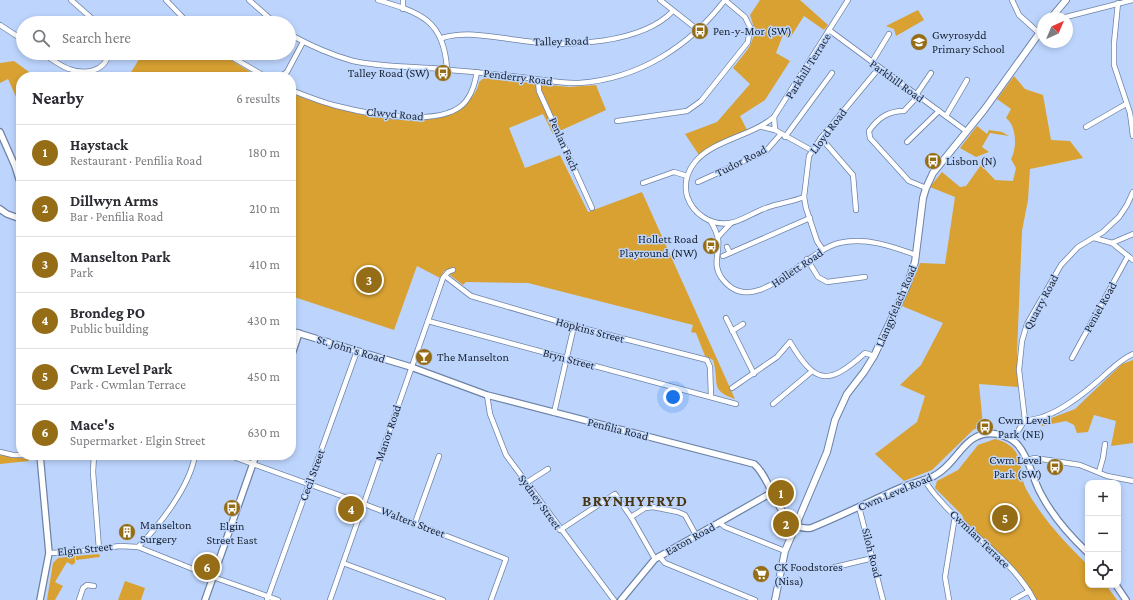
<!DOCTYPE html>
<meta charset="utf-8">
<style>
:root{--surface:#fff;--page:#f2f2f3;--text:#2b2b33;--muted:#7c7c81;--line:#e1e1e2;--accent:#956d17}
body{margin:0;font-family:"Crimson Pro",serif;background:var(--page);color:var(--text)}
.controls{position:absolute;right:12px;bottom:12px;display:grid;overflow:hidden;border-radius:8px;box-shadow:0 2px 6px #0003}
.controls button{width:36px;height:36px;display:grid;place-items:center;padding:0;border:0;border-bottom:1px solid var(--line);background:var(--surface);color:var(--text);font:20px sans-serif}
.compass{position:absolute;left:1037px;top:12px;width:36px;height:36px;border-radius:50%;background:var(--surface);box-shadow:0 2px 6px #0003;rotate:44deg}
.you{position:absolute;left:673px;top:397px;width:14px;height:14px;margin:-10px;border:3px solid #fff;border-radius:50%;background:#1a73e8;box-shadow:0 0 0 6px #1a73e833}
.badge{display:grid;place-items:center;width:26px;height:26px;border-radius:50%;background:var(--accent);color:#fff;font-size:13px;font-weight:700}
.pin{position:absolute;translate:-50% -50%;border:2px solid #fff;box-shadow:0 1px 4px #0006}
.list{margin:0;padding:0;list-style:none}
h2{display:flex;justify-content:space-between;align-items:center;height:52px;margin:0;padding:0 16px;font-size:17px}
h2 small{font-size:13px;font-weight:400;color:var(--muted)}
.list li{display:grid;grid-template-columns:26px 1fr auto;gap:12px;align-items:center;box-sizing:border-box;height:56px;padding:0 16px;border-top:1px solid var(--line)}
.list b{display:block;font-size:15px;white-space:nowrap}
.list p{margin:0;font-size:13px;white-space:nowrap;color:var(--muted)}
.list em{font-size:13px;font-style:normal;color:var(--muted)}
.icon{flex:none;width:22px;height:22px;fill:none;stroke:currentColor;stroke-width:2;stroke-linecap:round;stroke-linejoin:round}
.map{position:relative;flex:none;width:1133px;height:600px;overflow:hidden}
.search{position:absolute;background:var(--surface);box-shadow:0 2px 6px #0003;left:16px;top:16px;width:280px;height:44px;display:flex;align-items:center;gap:10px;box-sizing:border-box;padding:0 14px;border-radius:22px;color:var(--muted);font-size:15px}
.panel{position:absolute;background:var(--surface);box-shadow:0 2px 6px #0003;left:16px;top:72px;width:280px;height:388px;border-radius:16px}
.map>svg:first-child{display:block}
</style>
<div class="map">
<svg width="1133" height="600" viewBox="0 0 1133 600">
<rect width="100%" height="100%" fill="#bdd5fd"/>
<g fill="#d8a132">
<path d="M760 0H800L828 25 824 30 804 16 790 38 783 35 776 53 790 61 765 100 740 116 747 130 699 155 685 134 717 122 750 84 733 68C748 48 760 41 750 15Z"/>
<path d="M918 10 924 20 896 36 894 29 886 26Z"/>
<path d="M143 53H219L259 77H128Z"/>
<path d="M14 61 36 77H21V108L8 79 0 83V63Z"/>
<path d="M1014 76 1025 89 1043 95 1051 140 1070 141 1083 158 1030 169 1028 200 1022 231 1017 353 1018 387 979 384 983 425 973 430 932 470 904 481 875 454 917 422 925 396 900 385 921 365 943 323 902 306 920 263 945 264 955 197 930 187 942 172 960 187 966 186 981 165 995 180 1013 181 1016 168 1011 159C1017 149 1017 126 1006 118L1011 109 997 99Z"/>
<path d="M484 78 569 87 596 85 606 110 553 134 543 114 509 128 525 168 560 155 588 212 642 192 735 399C709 390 720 384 713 360L705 356 696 333 691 332 693 325 528 283 466 282 463 285 450 275 455 268 444 271 440 278 417 266 394 330 291 296V93C331 110 442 142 471 98 475 93 478 89 479 82Z"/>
<path d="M977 126 987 134 989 130 1002 132 1009 136 990 133 982 147 989 152 976 157 960 148Z"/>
<path d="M1133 360V443L1111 446 1116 421 1094 415 1088 432 1077 433 1074 425 1066 421 1042 426 1041 422 1075 409 1122 364Z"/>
<path d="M995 439C1003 441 1010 444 1015 451 1023 463 1020 477 1026 489 1042 518 1065 543 1088 565V585H1106L1117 600H1037L1021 577 965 522 962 515 935 488 937 481 958 470 978 445Z"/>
<path d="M0 455 28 459 29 461 0 464Z"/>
<path d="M99 554 100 557 76 560V556Z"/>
<path d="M75 556V563L72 565 67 562 55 582 63 586 55 600H47L53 563 58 558Z"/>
<path d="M125 581 145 588 141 600H118Z"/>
</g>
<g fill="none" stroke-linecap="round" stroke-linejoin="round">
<g stroke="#6c82a7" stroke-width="6">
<g id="minor">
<path d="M71 0 97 23"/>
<path d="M166 0 188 23"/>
<path d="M249 0 275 23"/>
<path d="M378 0C421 13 444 20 447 69"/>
<path d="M403 0V9"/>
<path d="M660 0 698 30"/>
<path d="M1012 0 1019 15 1039 33"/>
<path d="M1118 3 1114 43V65L1130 113 1133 136"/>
<path d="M1062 18 1133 0"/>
<path d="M0 25 23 40"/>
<path d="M829 30 966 131"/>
<path d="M289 34C309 45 331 55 353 61 385 68 418 66 450 70 476 72 502 75 528 78 545 80 562 84 579 83 639 79 690 46 725 0"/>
<path d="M442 38C469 30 497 38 524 41 568 47 641 44 673 11"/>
<path d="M42 53C50 58 60 66 69 69 85 75 105 72 109 53"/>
<path d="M225 53 266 77"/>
<path d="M872 62 889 34"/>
<path d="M280 77 287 72 303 42"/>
<path d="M538 80 539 91 592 208"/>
<path d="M291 90C306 96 321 102 337 106 368 114 445 129 466 101 473 92 475 82 477 72"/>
<path d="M916 95 931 73"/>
<path d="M918 96 904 111C888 111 878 118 869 131L870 138 909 181 926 188"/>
<path d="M946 116 967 80"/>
<path d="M774 117 775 130"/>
<path d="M617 121 687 111 701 101 748 42 750 27 745 17 725 0"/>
<path d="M762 127 775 130 811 150"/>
<path d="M1086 127 1126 104"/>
<path d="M785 137 832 73"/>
<path d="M821 138 853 175 856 210"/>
<path d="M907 142 939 111"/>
<path d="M698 182 766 151 780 135"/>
<path d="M643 183 674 172 687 176"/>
<path d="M804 197C792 202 779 203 766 208 756 211 740 222 730 223 711 226 693 214 687 196 684 184 687 172 695 162 713 140 752 136 774 117L848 0"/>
<path d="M711 222C714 227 717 233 718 239 720 253 712 263 721 277 753 323 804 251 839 243 866 237 891 246 916 255"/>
<path d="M718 237 731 223"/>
<path d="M1094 238 1112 243 1133 234"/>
<path d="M1112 243 1133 260"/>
<path d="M727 247 730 253"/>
<path d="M823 250 817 241 806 208 804 197 809 156 821 138 879 68"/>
<path d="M723 256 810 218"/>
<path d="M807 259 818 277 827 282 865 277"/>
<path d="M445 276 471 296 574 326 707 360 710 367 711 396"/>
<path d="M726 318 754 374"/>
<path d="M428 321 736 404"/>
<path d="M732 331 743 324"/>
<path d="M1072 358 1128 256"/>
<path d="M732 388 777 357 790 342C816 386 829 385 865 353L874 356"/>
<path d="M487 395 490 414 506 455 614 600"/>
<path d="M773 404 811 372"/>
<path d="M554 413 574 326"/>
<path d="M1025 420C1049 421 1081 396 1098 381 1110 371 1119 360 1133 354"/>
<path d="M1012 440 1025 420 1019 370 1022 341 1027 324 1061 265 1078 247 1103 232 1119 217 1127 205 1133 192"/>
<path d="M0 452 13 455H40"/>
<path d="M94 455 93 472 99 549"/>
<path d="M228 455 364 504 506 559 491 600"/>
<path d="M1027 460 1035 458 1080 465 1107 476 1133 481"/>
<path d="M1099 472 1103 458 1105 444"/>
<path d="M924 479C930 490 937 497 945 506 974 537 1014 562 1034 600"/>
<path d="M526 483 548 469"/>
<path d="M859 507 883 600"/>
<path d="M631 517 645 508 653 507 678 512 685 515 696 535"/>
<path d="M415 523 439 456"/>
<path d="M720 523 725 527 785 551"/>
<path d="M560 530 615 494 631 517 655 559"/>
<path d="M138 547C160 525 190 486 195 455"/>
<path d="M49 553 75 552 120 546 138 547 213 577 278 600"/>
<path d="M659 556 665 563 755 600"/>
<path d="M343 563 443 600"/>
<path d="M827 569 873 558"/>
<path d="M79 600 83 588 87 585 94 586"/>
<path d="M267 600 357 351"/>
<path d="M330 600 443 278 448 272 453 270"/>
<path d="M949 600 945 577 955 516"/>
<path d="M1013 600 1029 591"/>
</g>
</g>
<g stroke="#6c82a7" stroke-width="8">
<g id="tertiary">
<path d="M0 132 15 166 21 185"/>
<path d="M0 209 7 214 21 219"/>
<path d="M291 331 411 367 487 395 754 464C773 479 779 533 811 528 841 516 870 501 900 488 911 484 923 481 934 476 953 466 961 444 976 437 989 430 1008 434 1018 445 1030 459 1032 478 1041 494 1053 517 1069 535 1088 553"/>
<path d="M291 357 299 333"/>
<path d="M40 455 49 553 40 600"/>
<path d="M1116 585 1126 600"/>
<path d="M205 600 256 455"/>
<path d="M621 600 655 559 771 493"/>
</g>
</g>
<g stroke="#6c82a7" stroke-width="8">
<g id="secondary">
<path d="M1051 18 1066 0"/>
<path d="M775 600 785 551 827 452 835 420 847 394 864 372 874 356 906 288 915 262 923 198 926 188 933 173 984 110 1043 28"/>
</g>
</g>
<use href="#minor" stroke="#fff" stroke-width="4.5"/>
<use href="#tertiary" stroke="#fff" stroke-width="5.5"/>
<use href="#secondary" stroke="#fff" stroke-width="6"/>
</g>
<defs>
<g id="bus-disc" transform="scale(0.9)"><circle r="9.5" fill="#956d17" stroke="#bdd5fd"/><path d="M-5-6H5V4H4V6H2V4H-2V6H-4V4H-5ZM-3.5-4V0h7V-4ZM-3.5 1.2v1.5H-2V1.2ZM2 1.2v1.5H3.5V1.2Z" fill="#fff"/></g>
<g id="school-disc" transform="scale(0.9)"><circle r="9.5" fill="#956d17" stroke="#bdd5fd"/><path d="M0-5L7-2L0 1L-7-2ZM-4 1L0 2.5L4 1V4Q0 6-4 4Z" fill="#fff"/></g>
<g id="bar-disc" transform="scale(0.9)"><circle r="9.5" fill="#956d17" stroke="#bdd5fd"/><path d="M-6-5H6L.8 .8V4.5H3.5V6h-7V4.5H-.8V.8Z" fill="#fff"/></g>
<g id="building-disc" transform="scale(0.9)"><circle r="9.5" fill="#956d17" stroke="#bdd5fd"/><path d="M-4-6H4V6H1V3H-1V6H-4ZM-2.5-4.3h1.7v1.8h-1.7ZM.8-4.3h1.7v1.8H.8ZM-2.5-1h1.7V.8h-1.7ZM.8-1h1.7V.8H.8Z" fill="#fff"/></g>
<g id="supermarket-disc" transform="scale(0.9)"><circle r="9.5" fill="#956d17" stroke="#bdd5fd"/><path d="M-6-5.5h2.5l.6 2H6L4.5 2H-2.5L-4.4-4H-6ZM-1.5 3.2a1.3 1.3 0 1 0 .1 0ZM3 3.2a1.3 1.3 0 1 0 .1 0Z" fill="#fff"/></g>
</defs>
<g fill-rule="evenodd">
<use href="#bus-disc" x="700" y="31"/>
<use href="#school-disc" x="919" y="42"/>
<use href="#bus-disc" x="443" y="73"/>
<use href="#bus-disc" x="933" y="161"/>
<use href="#bus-disc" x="711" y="246"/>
<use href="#bar-disc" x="424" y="357"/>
<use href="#bus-disc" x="985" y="427"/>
<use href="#bus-disc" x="1055" y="467"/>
<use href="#bus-disc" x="232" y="508"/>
<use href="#building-disc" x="127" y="532"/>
<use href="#supermarket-disc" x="761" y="574"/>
</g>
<g text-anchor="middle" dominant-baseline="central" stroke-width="3" stroke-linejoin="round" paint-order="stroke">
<g font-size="12" fill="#1b2433" stroke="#bdd5fd" text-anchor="start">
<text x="713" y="31">Pen-y-Mor (SW)</text>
<text x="932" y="35">Gwyrosydd<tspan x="932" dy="14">Primary School</tspan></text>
<text x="430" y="73" text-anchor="end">Talley Road (SW)</text>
<text x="946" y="161">Lisbon (N)</text>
<text x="698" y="239" text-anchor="end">Hollett Road<tspan x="698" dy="14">Playround (NW)</tspan></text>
<text x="437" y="357">The Manselton</text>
<text x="998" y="420">Cwm Level<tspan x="998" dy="14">Park (NE)</tspan></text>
<text x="1042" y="460" text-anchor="end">Cwm Level<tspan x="1042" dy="14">Park (SW)</tspan></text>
<text x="140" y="525">Manselton<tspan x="140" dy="14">Surgery</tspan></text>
<text x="232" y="526" text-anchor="middle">Elgin<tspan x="232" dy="14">Street East</tspan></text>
<text x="774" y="567">CK Foodstores<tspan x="774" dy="14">(Nisa)</tspan></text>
</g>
<g font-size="12" fill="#1b2433" stroke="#bdd5fd">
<text transform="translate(561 41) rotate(-1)">Talley Road</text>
<text transform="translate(808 66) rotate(-58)">Parkhill Terrace</text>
<text transform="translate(518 77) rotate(7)">Penderry Road</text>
<text transform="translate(897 81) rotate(36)">Parkhill Road</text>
<text transform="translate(395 114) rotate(5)">Clwyd Road</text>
<text transform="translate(828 131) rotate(-53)">Lloyd Road</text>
<text transform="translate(564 144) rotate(66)">Penlan Fach</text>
<text transform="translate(741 161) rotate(-27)">Tudor Road</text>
<text transform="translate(797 268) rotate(-34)">Hollett Road</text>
<text transform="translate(1041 302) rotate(-62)">Quarry Road</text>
<text transform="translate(896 306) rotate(-67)">Llangyfelach Road</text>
<text transform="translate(1100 307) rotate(-61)">Peniel Road</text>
<text transform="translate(590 330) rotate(15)">Hopkins Street</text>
<text transform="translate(351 349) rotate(17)">St. John's Road</text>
<text transform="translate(569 359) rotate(15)">Bryn Street</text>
<text transform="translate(618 429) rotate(14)">Penfilia Road</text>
<text transform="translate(388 433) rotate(-71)">Manor Road</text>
<text transform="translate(312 475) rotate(-70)">Cecil Street</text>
<text transform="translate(895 492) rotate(-23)">Cwm Level Road</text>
<text transform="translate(540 502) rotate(54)">Sydney Street</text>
<text transform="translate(413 522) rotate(21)">Walters Street</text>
<text transform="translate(690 539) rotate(-29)">Eaton Road</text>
<text transform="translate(980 539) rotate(44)">Cwmlan Terrace</text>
<text transform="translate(85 549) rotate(-6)">Elgin Street</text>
<text transform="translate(872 553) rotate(76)">Siloh Road</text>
</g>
<g font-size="16" font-weight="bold" letter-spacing="1" fill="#49360f" stroke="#bdd5fd">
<text x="635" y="500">BRYNHYFRYD</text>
</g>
</g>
</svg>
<div class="controls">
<button>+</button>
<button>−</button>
<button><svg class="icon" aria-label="locate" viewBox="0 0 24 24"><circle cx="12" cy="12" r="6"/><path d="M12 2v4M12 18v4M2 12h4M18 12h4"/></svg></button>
</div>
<svg class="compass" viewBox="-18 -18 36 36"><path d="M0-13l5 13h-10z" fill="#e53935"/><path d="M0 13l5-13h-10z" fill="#7c7c81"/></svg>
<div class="you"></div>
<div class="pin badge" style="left:781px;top:493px">1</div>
<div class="pin badge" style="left:786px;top:524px">2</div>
<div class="pin badge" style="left:369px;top:280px">3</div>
<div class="pin badge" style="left:351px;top:509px">4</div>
<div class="pin badge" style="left:1005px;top:518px">5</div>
<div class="pin badge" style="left:207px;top:567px">6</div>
<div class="search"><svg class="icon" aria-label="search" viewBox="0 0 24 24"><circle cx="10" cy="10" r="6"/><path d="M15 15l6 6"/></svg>Search here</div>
<section class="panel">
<h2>Nearby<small>6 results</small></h2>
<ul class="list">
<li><span class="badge">1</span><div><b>Haystack</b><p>Restaurant · Penfilia Road</p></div><em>180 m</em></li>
<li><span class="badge">2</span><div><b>Dillwyn Arms</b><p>Bar · Penfilia Road</p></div><em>210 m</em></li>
<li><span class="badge">3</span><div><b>Manselton Park</b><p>Park</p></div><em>410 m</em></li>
<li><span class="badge">4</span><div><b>Brondeg PO</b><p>Public building</p></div><em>430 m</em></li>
<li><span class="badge">5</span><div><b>Cwm Level Park</b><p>Park · Cwmlan Terrace</p></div><em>450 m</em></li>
<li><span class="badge">6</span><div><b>Mace's</b><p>Supermarket · Elgin Street</p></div><em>630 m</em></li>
</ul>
</section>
</div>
